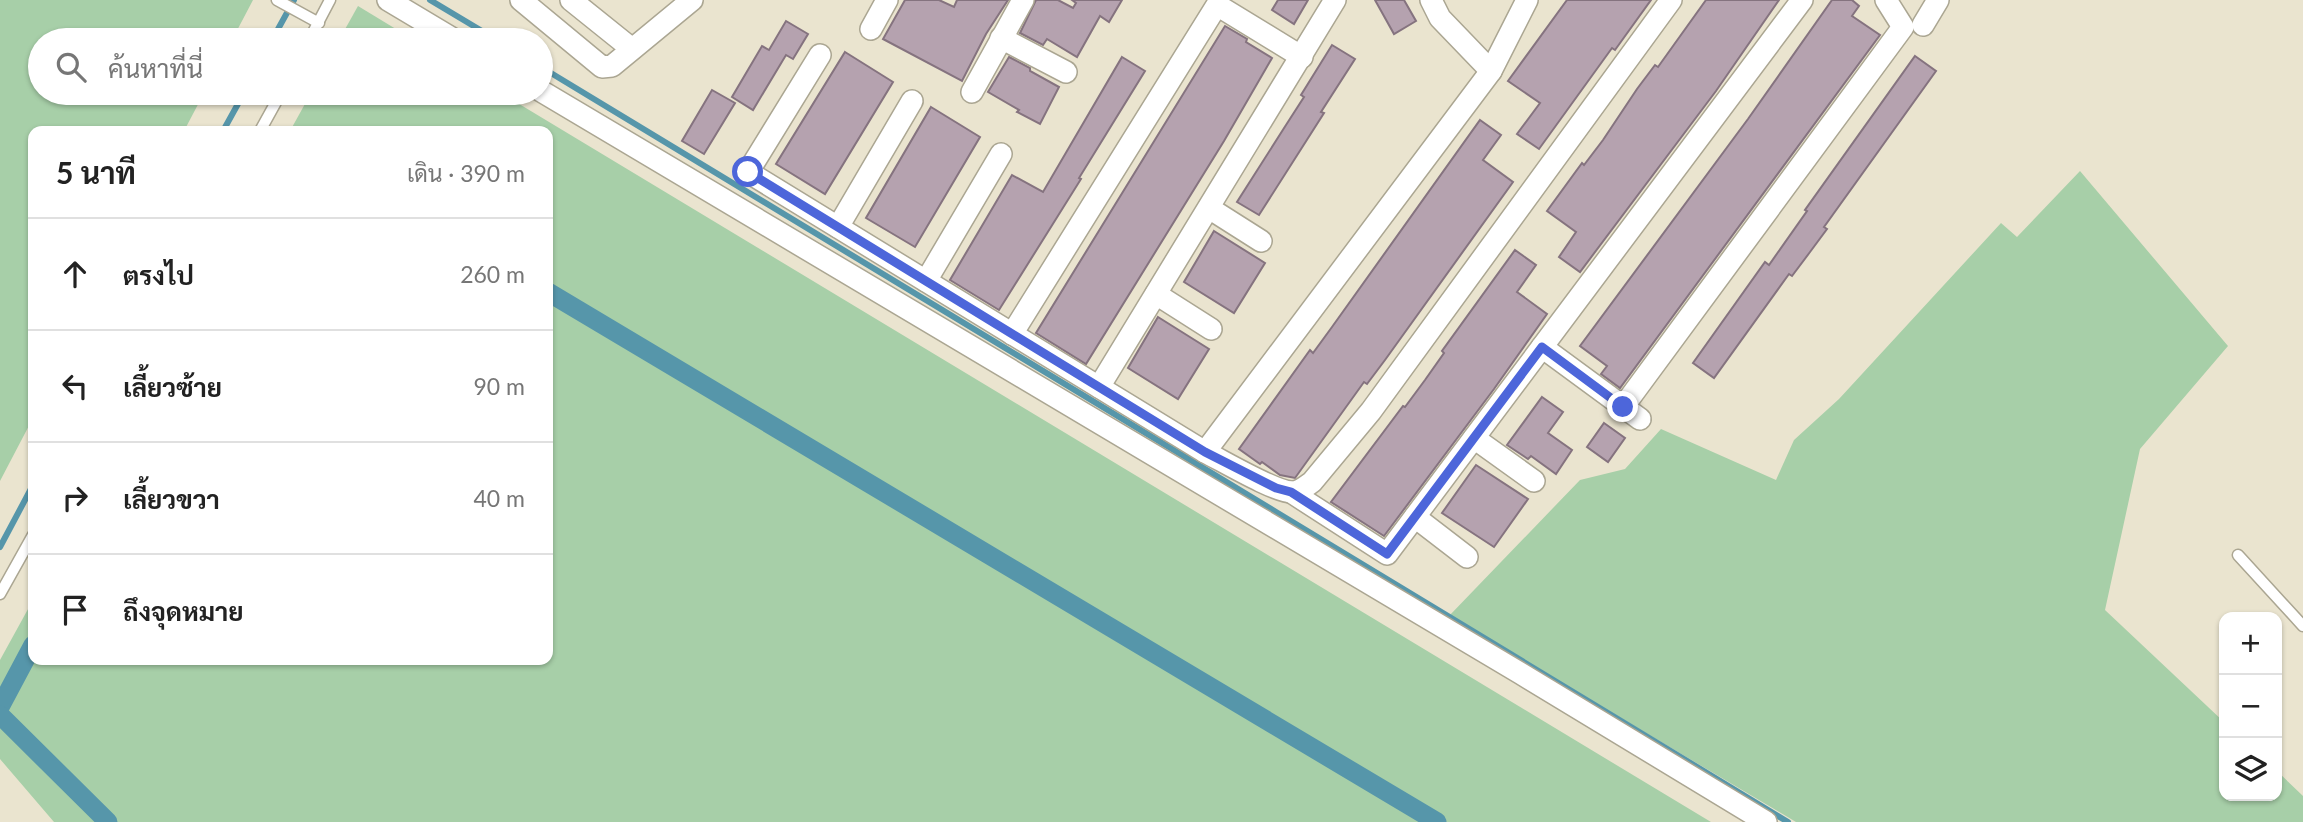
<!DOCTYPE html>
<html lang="th">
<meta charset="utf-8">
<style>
:root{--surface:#fff;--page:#f2f2f2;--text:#222;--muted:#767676;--line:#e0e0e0}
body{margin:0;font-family:Lato,Sarabun,sans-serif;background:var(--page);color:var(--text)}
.controls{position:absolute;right:21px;bottom:21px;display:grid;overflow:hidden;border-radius:14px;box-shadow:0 2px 5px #0004}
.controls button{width:63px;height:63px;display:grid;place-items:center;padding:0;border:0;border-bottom:2px solid var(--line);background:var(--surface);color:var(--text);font:35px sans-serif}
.stop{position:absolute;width:21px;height:21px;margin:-16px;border:5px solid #4d66da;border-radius:50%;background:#fff}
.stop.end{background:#4d66da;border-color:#fff;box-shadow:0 2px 7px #0008}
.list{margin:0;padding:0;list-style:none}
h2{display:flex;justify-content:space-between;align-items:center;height:91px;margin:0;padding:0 28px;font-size:30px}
h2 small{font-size:23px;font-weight:400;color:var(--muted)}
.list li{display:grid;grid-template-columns:46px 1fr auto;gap:21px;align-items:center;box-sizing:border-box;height:112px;padding:0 28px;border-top:2px solid var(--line)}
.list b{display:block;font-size:26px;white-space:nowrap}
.list em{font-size:23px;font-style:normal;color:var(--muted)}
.icon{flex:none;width:38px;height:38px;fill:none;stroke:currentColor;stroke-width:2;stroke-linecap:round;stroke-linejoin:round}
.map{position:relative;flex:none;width:2303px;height:822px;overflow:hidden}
.search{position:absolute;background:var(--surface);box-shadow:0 2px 5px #0004;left:28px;top:28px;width:525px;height:77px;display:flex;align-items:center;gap:18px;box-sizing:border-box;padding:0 24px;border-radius:38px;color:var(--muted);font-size:26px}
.panel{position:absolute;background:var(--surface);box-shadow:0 2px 5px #0004;left:28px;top:126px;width:525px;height:539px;border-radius:14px}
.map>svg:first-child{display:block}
</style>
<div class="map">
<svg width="2303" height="822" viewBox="0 0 2303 822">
<rect width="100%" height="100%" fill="#eae4cf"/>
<g fill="#a7cfa8">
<path d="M0 0H253L232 40H40V93H204L184 131H33V418L0 481Z"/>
<path d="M358 6 414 40H339Z"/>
<path d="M311 93H501L1711 822H54L0 759V660L33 600V660H548V131H290Z"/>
<path d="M2080 171 2228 346 2140 449 2105 610 2224 722V796H2277V771L2303 796V822H1796L1449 616 1580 480 1625 469 1661 429 1776 480 1794 440 1839 399 2001 223 2017 237Z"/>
</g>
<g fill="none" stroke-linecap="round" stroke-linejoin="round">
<g stroke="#5696aa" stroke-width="6">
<path d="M430 0 497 40"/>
<path d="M272 40 294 0"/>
<path d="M541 67 1788 822"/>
<path d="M223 131 244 93"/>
<path d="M0 547 33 485"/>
</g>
<g stroke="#5696aa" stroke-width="19">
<path d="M548 292 1437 822"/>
<path d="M0 707 33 645"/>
<path d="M0 715 108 822"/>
</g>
</g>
<g fill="#b5a2af" stroke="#85737f" stroke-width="2">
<path d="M905 0H939L954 7 957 0H1008L986 34 962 81 883 39Z"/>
<path d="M1036 0H1058L1073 8 1076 3 1072 0H1122L1109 22 1100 16 1077 57 1047 39 1043 45 1020 33Z"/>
<path d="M1278 0H1308L1294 24 1272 10Z"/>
<path d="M1375 0H1404L1416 21 1394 34Z"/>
<path d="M1567 0H1651L1615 50 1612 48 1539 149 1517 134 1540 103 1508 81Z"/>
<path d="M1706 0H1779L1716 91 1580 272 1559 257 1576 232 1547 211 1582 163 1584 165 1603 140 1637 89 1655 65 1658 67Z"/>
<path d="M1832 0H1852L1859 6 1852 16 1880 35 1620 388 1601 374 1607 366 1580 346 1748 119Z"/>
<path d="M786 21 808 34 793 59 786 55 753 110 732 97 762 46 769 50Z"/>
<path d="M1225 26 1247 39 1246 42 1272 58 1224 141 1086 364 1036 333Z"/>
<path d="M1332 45 1355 59 1321 112 1324 113 1259 215 1237 202 1286 125 1304 97 1301 95Z"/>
<path d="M845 52 893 82 825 194 776 164Z"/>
<path d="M1915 56 1936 71 1824 227 1827 229 1810 252 1792 276 1789 274 1714 378 1693 363 1765 262 1769 265 1807 211 1805 210Z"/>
<path d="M1009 57 1030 68V71L1059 87 1040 124 1017 112 1019 110 988 92Z"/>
<path d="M1122 57 1145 71 1079 178 1081 179 999 310 950 280 1012 175 1043 192Z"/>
<path d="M712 90 735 103 704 154 682 141Z"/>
<path d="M931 107 980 137 915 247 866 218Z"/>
<path d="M1480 120 1501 135 1483 160 1513 182 1385 360 1367 384 1364 382 1295 478 1280 475 1262 462 1260 464 1239 449 1310 350 1313 353 1332 327Z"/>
<path d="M1214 231 1265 263 1234 313 1184 282Z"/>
<path d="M1515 250 1536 265 1517 292 1547 314 1494 389 1384 536 1331 502 1403 406 1405 407 1425 380 1444 353 1442 351Z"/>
<path d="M1158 317 1209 349 1178 399 1128 368Z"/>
<path d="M1542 397 1563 412 1548 433 1572 450 1556 474 1531 456 1528 459 1507 445Z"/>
<path d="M1604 423 1625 438 1608 462 1587 447Z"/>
<path d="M1476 465 1528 499 1494 547 1442 513Z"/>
</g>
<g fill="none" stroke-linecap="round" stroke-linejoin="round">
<g stroke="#aba692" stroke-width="13">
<g id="lane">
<path d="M277 0 319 23"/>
<path d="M309 40 330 0"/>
<path d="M260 131 281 93"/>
<path d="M2238 555 2303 626"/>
<path d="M0 594 33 535"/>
</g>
</g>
<g stroke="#aba692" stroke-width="24">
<g id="street">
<path d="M388 0 455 40"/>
<path d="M521 0 602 67 612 66 692 0"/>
<path d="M571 0 632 49"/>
<path d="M1431 0 1440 18 1491 71"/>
<path d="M1923 25 1938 0"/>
<path d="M871 29 887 0"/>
<path d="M1001 38 1066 72"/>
<path d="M820 55 748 172 1205 452C1223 461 1275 492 1292 492 1300 492 1306 486 1312 482L1371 411 1671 0"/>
<path d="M541 91 1520 673 1766 822"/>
<path d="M972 92 1023 0"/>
<path d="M1209 208 1261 241"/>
<path d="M838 227 912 101"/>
<path d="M926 281 1001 154"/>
<path d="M1156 294 1211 329"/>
<path d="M1012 334 1217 5 1302 57"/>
<path d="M1542 347 1640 419"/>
<path d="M1099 387 1335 0"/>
<path d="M1623 407 1903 27 1886 0"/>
<path d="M1474 438 1534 481"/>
<path d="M1205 452 1491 71 1527 0"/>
<path d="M1291 492 1387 554 1802 0"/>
<path d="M1415 517 1467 557"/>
</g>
</g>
<use href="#lane" stroke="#fff" stroke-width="10"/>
<use href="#street" stroke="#fff" stroke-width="21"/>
</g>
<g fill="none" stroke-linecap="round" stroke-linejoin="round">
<path stroke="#4d66da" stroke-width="9" d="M748 172 1205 452 1276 488 1291 492 1387 554 1542 347 1623 407"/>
</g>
</svg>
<div class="controls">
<button>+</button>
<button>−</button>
<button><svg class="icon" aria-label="layers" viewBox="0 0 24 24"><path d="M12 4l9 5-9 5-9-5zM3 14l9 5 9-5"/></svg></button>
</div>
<div class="stop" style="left:748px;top:172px"></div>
<div class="stop end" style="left:1623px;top:407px"></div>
<div class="search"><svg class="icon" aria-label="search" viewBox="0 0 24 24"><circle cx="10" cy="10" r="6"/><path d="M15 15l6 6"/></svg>ค้นหาที่นี่</div>
<section class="panel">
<h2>5 นาที<small>เดิน · 390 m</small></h2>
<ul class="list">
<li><svg class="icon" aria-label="ahead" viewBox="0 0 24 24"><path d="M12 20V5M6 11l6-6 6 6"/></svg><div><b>ตรงไป</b></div><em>260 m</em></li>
<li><svg class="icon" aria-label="left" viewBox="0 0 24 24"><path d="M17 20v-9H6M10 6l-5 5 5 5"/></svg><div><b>เลี้ยวซ้าย</b></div><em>90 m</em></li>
<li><svg class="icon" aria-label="right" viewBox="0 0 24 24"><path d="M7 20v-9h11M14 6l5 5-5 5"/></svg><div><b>เลี้ยวขวา</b></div><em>40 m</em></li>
<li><svg class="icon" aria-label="arrive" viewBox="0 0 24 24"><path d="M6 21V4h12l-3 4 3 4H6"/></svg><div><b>ถึงจุดหมาย</b></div></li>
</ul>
</section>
</div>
